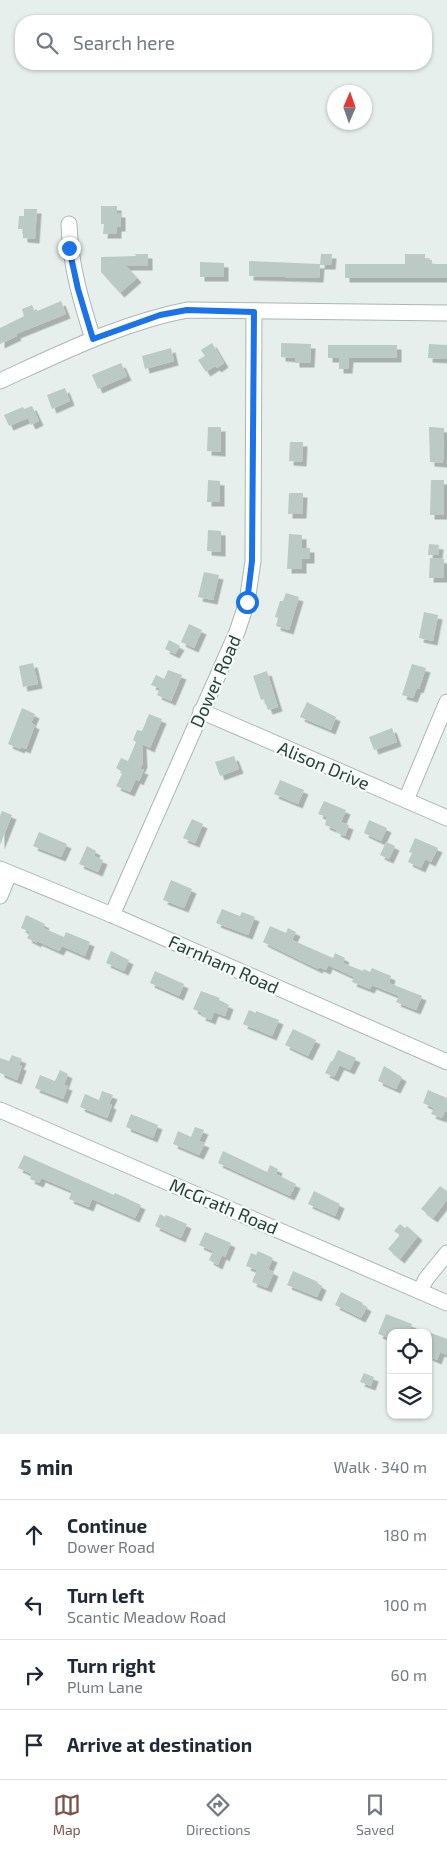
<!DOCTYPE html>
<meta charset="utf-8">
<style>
:root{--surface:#fff;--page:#f6f6f7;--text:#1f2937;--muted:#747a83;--line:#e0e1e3;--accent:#7f5249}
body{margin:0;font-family:"Exo 2",sans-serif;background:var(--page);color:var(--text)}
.controls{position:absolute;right:15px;bottom:15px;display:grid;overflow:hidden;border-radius:10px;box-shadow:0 1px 4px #0004}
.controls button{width:45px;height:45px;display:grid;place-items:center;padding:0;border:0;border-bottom:1px solid var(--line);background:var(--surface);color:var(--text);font:25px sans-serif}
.compass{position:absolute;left:327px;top:85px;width:45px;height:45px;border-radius:50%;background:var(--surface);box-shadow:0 1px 4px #0004;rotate:2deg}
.stop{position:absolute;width:15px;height:15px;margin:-11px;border:4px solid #1a73e8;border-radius:50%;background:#fff}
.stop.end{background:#1a73e8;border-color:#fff;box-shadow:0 1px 5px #0008}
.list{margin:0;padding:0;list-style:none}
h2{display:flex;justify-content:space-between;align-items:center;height:65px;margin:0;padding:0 20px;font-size:21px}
h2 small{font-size:16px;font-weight:400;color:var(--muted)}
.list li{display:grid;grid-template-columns:32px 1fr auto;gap:15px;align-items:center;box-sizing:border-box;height:70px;padding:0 20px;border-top:1px solid var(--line)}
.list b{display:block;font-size:19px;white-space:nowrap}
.list p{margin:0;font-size:16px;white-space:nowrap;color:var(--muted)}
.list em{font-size:16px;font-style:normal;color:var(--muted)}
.icon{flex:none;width:28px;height:28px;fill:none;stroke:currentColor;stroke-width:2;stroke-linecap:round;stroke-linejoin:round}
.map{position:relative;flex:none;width:447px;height:1434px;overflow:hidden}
.search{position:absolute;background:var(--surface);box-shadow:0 1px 4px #0004;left:15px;right:15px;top:15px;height:55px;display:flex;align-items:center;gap:12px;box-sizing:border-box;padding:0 18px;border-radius:20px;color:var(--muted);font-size:19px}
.sheet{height:345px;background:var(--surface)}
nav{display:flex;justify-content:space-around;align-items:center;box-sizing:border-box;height:70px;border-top:1px solid var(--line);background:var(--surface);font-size:14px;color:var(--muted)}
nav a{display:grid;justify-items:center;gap:2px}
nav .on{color:var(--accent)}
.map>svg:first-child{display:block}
</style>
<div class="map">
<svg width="447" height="1434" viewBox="0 0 447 1434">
<defs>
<filter id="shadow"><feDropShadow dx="4.5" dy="4.5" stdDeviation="0" flood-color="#0004"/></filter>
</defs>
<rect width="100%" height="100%" fill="#e6efeb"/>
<g fill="#bbcac4" filter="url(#shadow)">
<path d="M101 206H117V213H121V227H117V234H103L104 224H101Z"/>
<path d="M24 209H37L35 239 23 238V229H18L19 216H24Z"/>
<path d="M135 254H148V266H126L137 278 120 293 101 272V257L136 256Z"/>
<path d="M321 254H332L331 265H320Z"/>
<path d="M405 254H425V259L432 260V264H447V278H345V264H405Z"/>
<path d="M249 261 320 264 319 278 249 276Z"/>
<path d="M200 262 224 263V277H200Z"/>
<path d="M61 301 66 314 16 334 17 336 0 344V328L24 316 22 309 32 305 35 312Z"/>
<path d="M212 343 224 363 217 368 215 366 206 372 198 360 205 356 201 350Z"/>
<path d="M281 343 311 344 310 363H295V358L281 357Z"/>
<path d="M429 344 447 345V359L428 358Z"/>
<path d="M328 345H397V358H349L348 369H339V358H328Z"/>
<path d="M171 348 174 361 145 369 142 356Z"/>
<path d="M121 363 127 376 98 389 92 375Z"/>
<path d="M65 388 70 401 52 409 47 395Z"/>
<path d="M32 406 39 421 31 425 28 418 9 426 4 415 23 407 24 409Z"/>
<path d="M208 427H221V452L207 451Z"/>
<path d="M429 427 444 428 443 463 430 462Z"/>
<path d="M290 442H303L302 462 289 461Z"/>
<path d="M208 480 220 481V502H207Z"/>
<path d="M431 480H444V515H430Z"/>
<path d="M289 493H303L302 514H288Z"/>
<path d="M208 530 221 531V552L207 551Z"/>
<path d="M289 534 302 535V548H310V559H302V569H287Z"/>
<path d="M429 544 439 545 438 555H428Z"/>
<path d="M430 558 444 559 443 578H429Z"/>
<path d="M204 572 219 575 213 600 198 597Z"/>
<path d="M286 593 299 597 289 630 276 626 278 618 275 617 280 601H283Z"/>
<path d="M424 612 438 615 433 641 419 638Z"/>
<path d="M189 624 202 630 194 648 181 642Z"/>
<path d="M169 640 180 646 175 654 165 649Z"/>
<path d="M33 663 38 684 23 687 19 666Z"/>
<path d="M412 664 426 668 419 689 417 688 413 698 402 695Z"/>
<path d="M168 670 182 675 171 701 157 695 160 688 151 685 156 675 164 679Z"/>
<path d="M267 671 278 707 268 710 264 699 261 700 253 676Z"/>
<path d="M307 702 336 717 331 730 300 717Z"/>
<path d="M22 708 35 714 31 723 35 725 26 749 21 747 20 749 8 744Z"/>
<path d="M149 714 162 719 150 748 142 744 143 763 140 769 144 770 139 781 136 779 130 792 116 786 123 772 116 768 121 758 128 761 136 742 133 740 137 730 142 731Z"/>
<path d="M392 728 397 742 374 750 369 737Z"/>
<path d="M234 756 239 769 220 776 215 762Z"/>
<path d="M280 780 304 790 298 804 274 794Z"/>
<path d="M324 801 346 810 341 822 349 825 345 836 336 832 337 830 325 825 327 817 318 814Z"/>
<path d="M2 811 12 815 0 845V816Z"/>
<path d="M192 819 203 824 195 843 183 838Z"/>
<path d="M369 820 387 828 381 841 364 833Z"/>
<path d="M39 832 67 844 61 857 33 846Z"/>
<path d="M415 838 438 848 431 862 425 859 421 868 408 862 412 853 409 852Z"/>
<path d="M386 842 395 846 389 859 380 855Z"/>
<path d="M87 846 96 851 94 856 103 860 98 872 79 864Z"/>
<path d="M171 880 192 889 184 908 163 900Z"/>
<path d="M222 909 240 916 242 912 255 917 248 935 216 923Z"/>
<path d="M26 915 45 924 43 928 64 937 66 932 90 942 85 956 62 946 59 951 37 941V943L27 938 30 932 21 928Z"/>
<path d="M270 926 286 933 288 928 296 932 292 940 333 958 335 953 345 958 343 963 363 971 364 969 370 972 372 968 391 976 389 983 422 996 416 1010 396 1002 399 996 372 985 370 989 352 982 354 977 328 965 326 970 319 967 318 969 263 942Z"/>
<path d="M111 951 129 960 124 971 106 963Z"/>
<path d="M155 971 184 984 179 996 150 983Z"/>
<path d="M201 991 220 998 219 1000 229 1005 225 1016 214 1012 211 1020 201 1016 202 1013 193 1009Z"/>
<path d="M249 1010 256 1013V1011L279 1020 272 1036 243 1024Z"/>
<path d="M293 1029 316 1040 308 1056 285 1045Z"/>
<path d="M338 1050 356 1058 350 1070 332 1062Z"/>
<path d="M12 1055 22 1059 19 1065 22 1066 17 1080 0 1073V1058L9 1061Z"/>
<path d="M331 1061 340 1065 334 1077 325 1073Z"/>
<path d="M384 1066 402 1077 396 1089 378 1081Z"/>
<path d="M60 1070 68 1074 64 1085 68 1086 63 1099 35 1088 40 1075 55 1081Z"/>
<path d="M428 1090 447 1098V1112L445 1111 442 1118 431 1114 434 1108 423 1103Z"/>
<path d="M102 1091 113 1095 109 1104 112 1105 107 1118 80 1107 85 1094 99 1100Z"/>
<path d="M131 1114 158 1125 153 1138 126 1127Z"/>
<path d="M195 1127 204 1130 199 1141 205 1143 199 1155 173 1144 178 1131 191 1137Z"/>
<path d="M223 1151 267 1172 270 1165 278 1169 276 1174 296 1184 290 1196 218 1163Z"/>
<path d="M24 1155 114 1195 115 1193 141 1205 135 1218 92 1199 89 1207 69 1199 72 1191 41 1178 39 1183 30 1179 32 1174 18 1168Z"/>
<path d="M440 1186 447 1191V1200L433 1218 421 1209Z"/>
<path d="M314 1191 340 1204 335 1216 308 1204Z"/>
<path d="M160 1214 165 1217 166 1215 187 1224 181 1238 155 1226Z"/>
<path d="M400 1224 405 1228 407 1226 418 1236 400 1259 388 1249 400 1235 394 1231Z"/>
<path d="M205 1232 231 1243 225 1257 222 1255 218 1265 209 1260 213 1251 199 1245Z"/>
<path d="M258 1251 273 1258 268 1269 274 1272 267 1288 252 1282 257 1270 246 1266 251 1253 256 1255Z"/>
<path d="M293 1271 318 1282 317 1283 322 1286 317 1297 287 1285Z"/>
<path d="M341 1292 363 1303 362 1304 367 1307 361 1318 335 1305Z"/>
<path d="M386 1314 412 1324 409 1333H391V1339L378 1334Z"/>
<path d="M431 1333 447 1339V1355L440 1352 437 1360 428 1356V1339Z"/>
<path d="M364 1373 374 1377 371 1386 360 1382Z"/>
</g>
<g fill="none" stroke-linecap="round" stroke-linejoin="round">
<g stroke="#a8b8b2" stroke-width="17">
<g id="minor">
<path d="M69 224C70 264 81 301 93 339"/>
<path d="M0 381C61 353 121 323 187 310L447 313"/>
<path d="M201 711 447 818"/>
<path d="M406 800 447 702"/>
<path d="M0 869 112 915 447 1062"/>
<path d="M0 896 9 874"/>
<path d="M112 915 237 632 247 602 253 561 254 311"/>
<path d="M0 1110 447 1303"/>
<path d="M420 1291 426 1279 447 1253"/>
</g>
</g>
<use href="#minor" stroke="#fff" stroke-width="15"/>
</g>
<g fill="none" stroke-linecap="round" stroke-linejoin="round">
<path stroke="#1a73e8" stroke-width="6" d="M69 248 78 289 93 339 160 315 187 310 254 312 252 561 247 602"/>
</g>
<g text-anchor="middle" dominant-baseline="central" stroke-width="4.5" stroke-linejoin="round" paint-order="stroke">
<g font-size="18" fill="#24423a" stroke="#f7fbf9">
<text transform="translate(215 681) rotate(-66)">Dower Road</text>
<text transform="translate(324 765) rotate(23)">Alison Drive</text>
<text transform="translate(224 964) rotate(24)">Farnham Road</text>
<text transform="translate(224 1206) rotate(23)">McGrath Road</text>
</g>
</g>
</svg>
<div class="controls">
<button><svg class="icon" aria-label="locate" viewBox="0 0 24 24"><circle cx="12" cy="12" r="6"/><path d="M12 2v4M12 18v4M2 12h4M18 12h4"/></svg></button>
<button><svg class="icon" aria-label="layers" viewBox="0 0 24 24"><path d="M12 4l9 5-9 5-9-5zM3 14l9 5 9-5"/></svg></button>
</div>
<svg class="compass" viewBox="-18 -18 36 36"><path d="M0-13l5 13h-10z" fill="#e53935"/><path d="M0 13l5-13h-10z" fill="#747a83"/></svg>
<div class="stop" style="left:247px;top:602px"></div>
<div class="stop end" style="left:69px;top:248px"></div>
<div class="search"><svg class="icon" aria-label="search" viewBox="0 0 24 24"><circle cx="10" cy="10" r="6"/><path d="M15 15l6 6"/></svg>Search here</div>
</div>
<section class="sheet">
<h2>5 min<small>Walk · 340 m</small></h2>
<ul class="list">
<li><svg class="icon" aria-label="ahead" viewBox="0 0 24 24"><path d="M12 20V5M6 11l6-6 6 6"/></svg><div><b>Continue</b><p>Dower Road</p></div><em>180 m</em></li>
<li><svg class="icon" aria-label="left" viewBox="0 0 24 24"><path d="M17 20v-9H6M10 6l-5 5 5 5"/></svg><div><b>Turn left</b><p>Scantic Meadow Road</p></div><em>100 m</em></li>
<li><svg class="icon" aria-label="right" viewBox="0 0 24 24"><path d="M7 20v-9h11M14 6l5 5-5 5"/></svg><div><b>Turn right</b><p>Plum Lane</p></div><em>60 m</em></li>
<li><svg class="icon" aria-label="arrive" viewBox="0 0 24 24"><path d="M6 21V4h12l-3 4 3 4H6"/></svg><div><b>Arrive at destination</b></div></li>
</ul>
</section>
<nav>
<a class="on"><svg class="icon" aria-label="map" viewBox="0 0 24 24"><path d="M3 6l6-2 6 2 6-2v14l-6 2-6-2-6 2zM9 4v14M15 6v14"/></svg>Map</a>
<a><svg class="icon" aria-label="directions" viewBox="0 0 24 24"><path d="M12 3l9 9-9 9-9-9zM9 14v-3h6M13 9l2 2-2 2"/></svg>Directions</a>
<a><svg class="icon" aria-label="saved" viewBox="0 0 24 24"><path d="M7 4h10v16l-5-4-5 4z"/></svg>Saved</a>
</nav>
